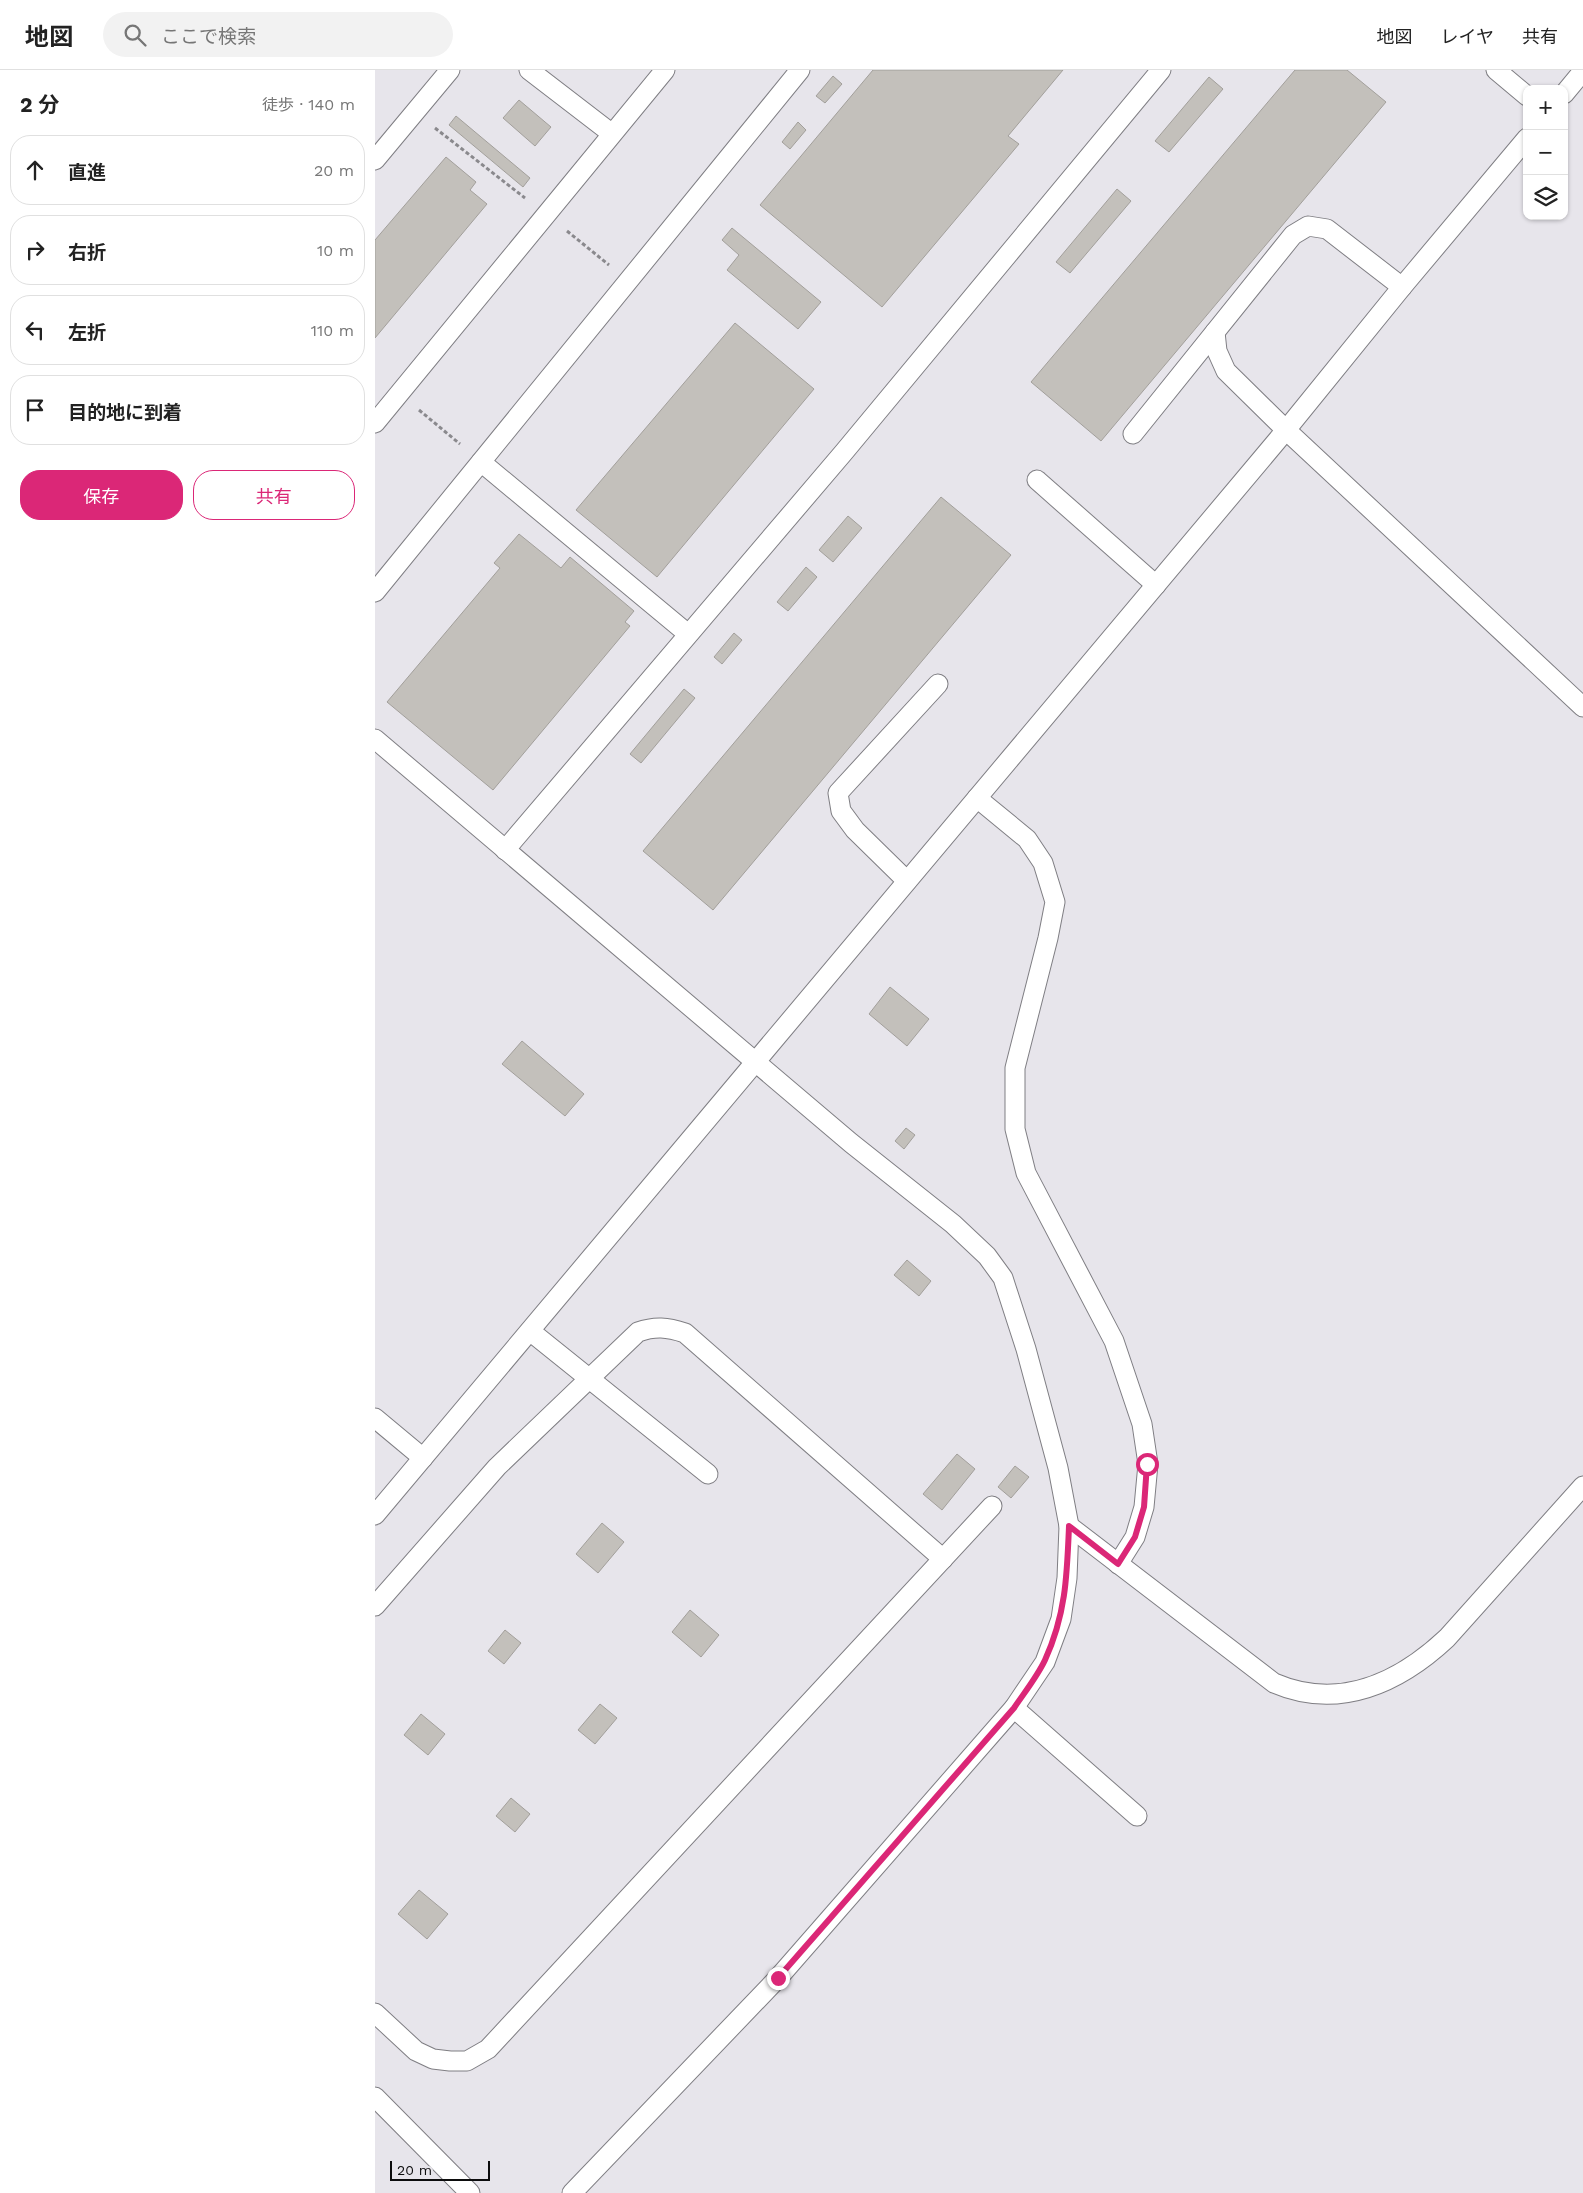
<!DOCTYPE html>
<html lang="ja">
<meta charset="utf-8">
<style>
:root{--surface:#fff;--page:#f2f2f2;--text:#222;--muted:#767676;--line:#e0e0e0;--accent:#db2777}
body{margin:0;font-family:"Work Sans","Noto Sans JP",sans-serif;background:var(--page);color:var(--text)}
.controls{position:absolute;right:15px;top:15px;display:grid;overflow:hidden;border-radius:10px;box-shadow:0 1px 4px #0004}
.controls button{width:45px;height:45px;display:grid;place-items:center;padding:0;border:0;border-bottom:1px solid var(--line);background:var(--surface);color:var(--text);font:25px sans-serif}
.scale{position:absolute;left:15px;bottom:12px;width:100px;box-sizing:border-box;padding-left:5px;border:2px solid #0c0c0d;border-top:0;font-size:14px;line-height:18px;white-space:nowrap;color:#0c0c0d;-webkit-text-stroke:4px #e7e5eb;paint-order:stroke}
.stop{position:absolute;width:15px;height:15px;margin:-11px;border:4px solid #db2777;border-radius:50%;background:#fff}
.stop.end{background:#db2777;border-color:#fff;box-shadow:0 1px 5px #0008}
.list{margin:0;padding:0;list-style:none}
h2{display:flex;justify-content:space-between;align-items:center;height:65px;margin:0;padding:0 20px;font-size:21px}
h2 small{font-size:16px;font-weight:400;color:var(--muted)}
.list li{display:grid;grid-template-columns:32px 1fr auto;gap:15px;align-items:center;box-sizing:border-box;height:70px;margin:0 10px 10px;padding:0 10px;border:1px solid var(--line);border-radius:20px}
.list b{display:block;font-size:19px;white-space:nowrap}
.list em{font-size:16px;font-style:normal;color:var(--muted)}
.actions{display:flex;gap:10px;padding:15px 20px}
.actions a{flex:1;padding:11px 0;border:1px solid var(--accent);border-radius:20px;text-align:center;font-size:18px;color:var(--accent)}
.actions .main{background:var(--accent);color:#fff}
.icon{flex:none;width:28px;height:28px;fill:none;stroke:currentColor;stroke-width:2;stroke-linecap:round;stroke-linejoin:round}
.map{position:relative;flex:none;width:1208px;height:2123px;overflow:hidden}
header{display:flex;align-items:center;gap:30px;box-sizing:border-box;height:70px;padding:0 25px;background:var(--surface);border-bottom:1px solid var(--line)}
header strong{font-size:24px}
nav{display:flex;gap:28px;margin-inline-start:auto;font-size:18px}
.search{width:350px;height:45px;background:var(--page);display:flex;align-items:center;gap:12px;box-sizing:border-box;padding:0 18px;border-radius:28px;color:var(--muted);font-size:19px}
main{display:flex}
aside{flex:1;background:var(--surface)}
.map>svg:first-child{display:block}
</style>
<header>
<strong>地図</strong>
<div class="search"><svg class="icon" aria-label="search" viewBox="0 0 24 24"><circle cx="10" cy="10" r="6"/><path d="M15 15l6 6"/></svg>ここで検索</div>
<nav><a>地図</a><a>レイヤ</a><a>共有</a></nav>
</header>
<main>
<aside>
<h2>2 分<small>徒歩 · 140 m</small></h2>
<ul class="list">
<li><svg class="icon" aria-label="ahead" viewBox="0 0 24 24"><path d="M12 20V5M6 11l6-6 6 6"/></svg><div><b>直進</b></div><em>20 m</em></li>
<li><svg class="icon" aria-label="right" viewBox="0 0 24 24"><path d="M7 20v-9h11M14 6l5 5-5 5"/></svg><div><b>右折</b></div><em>10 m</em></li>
<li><svg class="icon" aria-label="left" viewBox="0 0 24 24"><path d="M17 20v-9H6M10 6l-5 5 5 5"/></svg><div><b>左折</b></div><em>110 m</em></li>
<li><svg class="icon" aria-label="arrive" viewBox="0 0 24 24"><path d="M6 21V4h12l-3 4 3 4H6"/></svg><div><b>目的地に到着</b></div></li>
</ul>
<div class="actions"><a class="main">保存</a><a>共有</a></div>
</aside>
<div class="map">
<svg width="1208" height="2123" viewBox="0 0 1208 2123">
<rect width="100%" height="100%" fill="#e7e5eb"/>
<g fill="#c3c0bb" stroke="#a29f9b">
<path d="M498 0H688L633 66 644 74 507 237 385 135Z"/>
<path d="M920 0H972L1011 32 726 371 656 312Z"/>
<path d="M458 6 467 14 450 33 441 26Z"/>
<path d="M834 7 848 19 794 82 780 71Z"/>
<path d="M144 30 176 57 160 76 128 48Z"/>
<path d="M81 46 155 108 148 117 74 55Z"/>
<path d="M423 52 431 60 415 79 407 72Z"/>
<path d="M71 87 101 112 95 120 112 134 0 268V170Z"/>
<path d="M742 119 756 131 695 203 681 192Z"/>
<path d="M357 158 446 232 423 259 352 200 364 185 347 170Z"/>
<path d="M360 253 439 319 282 507 201 440Z"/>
<path d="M566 427 636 485 338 840 268 781Z"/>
<path d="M473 446 487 458 458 492 444 480Z"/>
<path d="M144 464 186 498 195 487 259 541 250 552 255 556 118 720 12 632 125 498 119 493Z"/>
<path d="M431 497 442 507 413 541 402 532Z"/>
<path d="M359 563 367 570 347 594 339 587Z"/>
<path d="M309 619 320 628 266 693 255 684Z"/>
<path d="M515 917 554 949 532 976 494 944Z"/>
<path d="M147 971 209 1024 190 1046 127 994Z"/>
<path d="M531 1058 540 1065 529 1079 520 1071Z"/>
<path d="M532 1190 556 1211 544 1226 519 1205Z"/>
<path d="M582 1384 600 1399 567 1440 548 1424Z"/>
<path d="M640 1396 654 1407 636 1428 623 1417Z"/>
<path d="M227 1453 249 1472 223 1503 201 1484Z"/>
<path d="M315 1540 344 1565 326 1587 297 1562Z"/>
<path d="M130 1560 146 1573 129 1594 113 1581Z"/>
<path d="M225 1634 242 1648 220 1674 203 1660Z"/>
<path d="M46 1644 70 1664 53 1685 29 1665Z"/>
<path d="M136 1728 155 1744 140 1762 121 1746Z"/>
<path d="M44 1820 73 1844 52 1869 23 1844Z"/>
</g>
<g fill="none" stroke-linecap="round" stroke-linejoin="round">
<g stroke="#7f7e83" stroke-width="21">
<g id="lane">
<path d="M154 0 236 63"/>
<path d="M1121 0 1152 26"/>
<path d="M1189 24 1208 1"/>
<path d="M0 90 75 0"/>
<path d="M840 262 842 281 851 301 911 360 1208 637"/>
<path d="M0 353 290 0"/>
<path d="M758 364 918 165 933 156 952 159 1027 217"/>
<path d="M106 392 313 564"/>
<path d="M662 410 781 515"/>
<path d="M0 522 425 0"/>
<path d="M0 669 476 1073 578 1154 612 1186 628 1208 651 1279 683 1398 694 1456 692 1508 686 1549 670 1592 639 1638 403 1908 197 2123"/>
<path d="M602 728 652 769 668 793 680 832 673 868 640 998V1059L651 1103 739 1271 767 1354 773 1394 769 1437 760 1467 743 1494"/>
<path d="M130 780 469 382 786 0"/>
<path d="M532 811 480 760 466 741 463 723 563 614"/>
<path d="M155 1261 333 1404"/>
<path d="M0 1348 48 1388"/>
<path d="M0 1445 911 360 1027 217 1152 68"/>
<path d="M694 1456 899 1613C964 1641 1024 1613 1072 1568L1208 1416"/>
<path d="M0 1536 122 1397 263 1262C280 1256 292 1257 310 1263L568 1489"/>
<path d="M639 1638 762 1746"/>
<path d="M0 1943 41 1981 58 1989 75 1991H92L113 1979 617 1436"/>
<path d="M0 2027 95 2123"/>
</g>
</g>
<g stroke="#8a898d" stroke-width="3" stroke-dasharray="4 2.5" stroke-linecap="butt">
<path d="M60 58 150 128"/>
<path d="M192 161 234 195"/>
<path d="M44 340 85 374"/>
</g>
<use href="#lane" stroke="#fff" stroke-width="19"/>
</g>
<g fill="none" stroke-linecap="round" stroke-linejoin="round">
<path stroke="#db2777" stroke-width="6" d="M403 1908 639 1638C649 1623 662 1607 670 1590 691 1544 692 1505 694 1456L743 1494 760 1467 769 1437 772 1394"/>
</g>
</svg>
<div class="controls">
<button>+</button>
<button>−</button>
<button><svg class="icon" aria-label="layers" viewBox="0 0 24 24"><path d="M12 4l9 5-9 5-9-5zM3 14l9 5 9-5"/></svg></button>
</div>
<div class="scale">20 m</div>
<div class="stop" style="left:772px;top:1394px"></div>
<div class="stop end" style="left:403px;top:1908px"></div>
</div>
</main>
